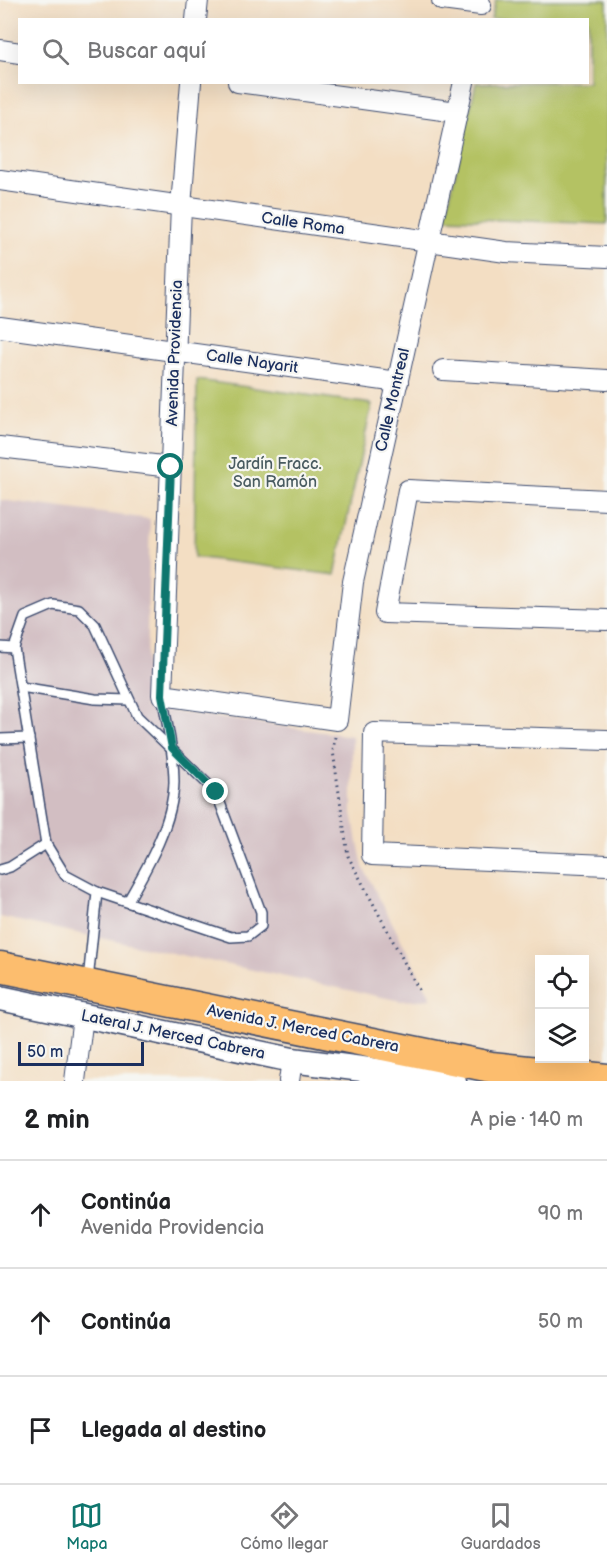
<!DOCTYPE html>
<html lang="es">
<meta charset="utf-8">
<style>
:root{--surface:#fff;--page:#f6f6f6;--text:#202124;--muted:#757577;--line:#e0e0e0;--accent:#0f766e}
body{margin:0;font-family:"Balsamiq Sans",sans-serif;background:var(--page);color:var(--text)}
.controls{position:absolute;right:18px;bottom:18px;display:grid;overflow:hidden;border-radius:0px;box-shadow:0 6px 24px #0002}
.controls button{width:54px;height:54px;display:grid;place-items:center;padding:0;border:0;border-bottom:2px solid var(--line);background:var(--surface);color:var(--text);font:30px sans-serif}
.scale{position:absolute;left:18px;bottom:15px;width:126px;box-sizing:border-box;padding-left:6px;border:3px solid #1b2f5e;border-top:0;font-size:16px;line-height:21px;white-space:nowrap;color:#1b2f5e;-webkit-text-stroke:4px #f6f6f2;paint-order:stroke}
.stop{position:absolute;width:18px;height:18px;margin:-14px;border:4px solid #0f766e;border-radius:50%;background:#fff}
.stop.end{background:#0f766e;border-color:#fff;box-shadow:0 2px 6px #0008}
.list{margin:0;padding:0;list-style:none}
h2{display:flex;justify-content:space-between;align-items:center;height:78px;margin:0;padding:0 24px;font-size:26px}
h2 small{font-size:20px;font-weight:400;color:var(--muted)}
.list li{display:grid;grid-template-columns:39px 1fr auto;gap:18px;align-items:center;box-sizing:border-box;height:108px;padding:0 24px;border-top:2px solid var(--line)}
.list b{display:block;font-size:22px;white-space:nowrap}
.list p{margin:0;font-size:20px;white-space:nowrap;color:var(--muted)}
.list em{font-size:20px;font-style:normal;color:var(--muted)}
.icon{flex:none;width:33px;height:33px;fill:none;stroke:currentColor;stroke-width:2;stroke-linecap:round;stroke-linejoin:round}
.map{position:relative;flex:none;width:607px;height:1081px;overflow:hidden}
.search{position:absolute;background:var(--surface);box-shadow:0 6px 24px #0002;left:18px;right:18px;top:18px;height:66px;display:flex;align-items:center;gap:15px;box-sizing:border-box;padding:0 21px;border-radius:0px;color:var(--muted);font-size:22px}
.sheet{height:402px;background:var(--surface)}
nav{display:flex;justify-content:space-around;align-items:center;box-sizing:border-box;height:84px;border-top:2px solid var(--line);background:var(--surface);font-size:16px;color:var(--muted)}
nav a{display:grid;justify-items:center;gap:3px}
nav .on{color:var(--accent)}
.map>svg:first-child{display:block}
</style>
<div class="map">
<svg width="607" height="1081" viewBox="0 0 607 1081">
<rect width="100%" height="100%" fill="#f6f6f2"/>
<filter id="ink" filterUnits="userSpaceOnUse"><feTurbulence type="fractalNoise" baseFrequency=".0167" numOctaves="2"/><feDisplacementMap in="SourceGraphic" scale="12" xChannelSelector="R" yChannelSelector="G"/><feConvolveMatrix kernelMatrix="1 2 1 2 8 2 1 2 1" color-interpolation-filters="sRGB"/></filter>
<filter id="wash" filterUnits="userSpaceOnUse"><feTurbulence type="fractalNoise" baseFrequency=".008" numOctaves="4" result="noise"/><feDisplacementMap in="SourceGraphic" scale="24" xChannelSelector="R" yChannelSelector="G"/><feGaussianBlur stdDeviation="1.35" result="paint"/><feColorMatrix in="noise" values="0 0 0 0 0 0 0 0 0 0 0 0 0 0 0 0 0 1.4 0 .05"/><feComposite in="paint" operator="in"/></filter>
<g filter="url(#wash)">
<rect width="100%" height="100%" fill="#f3dec3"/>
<path fill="#d2bec2" d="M0 500 150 519 145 708 352 736V813L363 867 432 999 401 1001 0 917Z"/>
<g fill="#b4c264" stroke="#687861" stroke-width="1.5">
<path d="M496 0H607V224L445 218 476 83 588 82V20L491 19Z"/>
<path d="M197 380 372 404 335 575 194 557Z"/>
</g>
</g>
<g filter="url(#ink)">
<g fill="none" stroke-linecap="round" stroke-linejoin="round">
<g stroke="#3b496d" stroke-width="12">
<g id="service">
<path d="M0 647 14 648 46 844 65 875 97 892 89 971"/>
<path d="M14 648 25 617 53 605 79 609 95 625 137 716 216 792 261 912V926L248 936 231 937 97 892"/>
<path d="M21 687 95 699 129 700"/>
<path d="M0 739 29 738"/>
<path d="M0 870 10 867 46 844"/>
<path d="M128 901C148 866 173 823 174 782 174 753 167 724 162 695"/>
</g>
</g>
<g stroke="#3b496d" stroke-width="22">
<g id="minor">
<path d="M442 0 481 5"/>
<path d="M196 20 198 0"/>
<path d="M0 50 20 53"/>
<path d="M191 82 181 206 162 695 337 720 353 582 464 82"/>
<path d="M238 82 457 112"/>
<path d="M0 180 506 252 607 257"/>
<path d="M0 327 398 382"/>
<path d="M443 370 607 380"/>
<path d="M0 447 171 467"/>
<path d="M607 500 408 490 385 613 607 620"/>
<path d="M607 740 374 733 372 855 607 865"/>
<path d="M75 1081 83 1016"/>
<path d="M289 1081 292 1060"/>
</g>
</g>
<g stroke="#3b496d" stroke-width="27">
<path id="tertiary" d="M0 998 292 1060 454 1081"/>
</g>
<g stroke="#3b496d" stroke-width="33">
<path id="primary" d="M0 967 491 1067 607 1079"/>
</g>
<path stroke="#3b496d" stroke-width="3" stroke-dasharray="1.5 4.5" stroke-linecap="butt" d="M335 737 333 751 348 856 420 992"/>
<use href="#service" stroke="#fff" stroke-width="9"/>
<use href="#minor" stroke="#fff" stroke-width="20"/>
<use href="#tertiary" stroke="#fff" stroke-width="24"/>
<use href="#primary" stroke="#fcbd6e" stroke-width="30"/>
</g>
</g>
<g fill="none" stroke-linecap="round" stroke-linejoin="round" filter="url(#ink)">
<path stroke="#0f766e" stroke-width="8" d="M171 467 162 695 172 748 216 792"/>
</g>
<g text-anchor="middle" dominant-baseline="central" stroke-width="4.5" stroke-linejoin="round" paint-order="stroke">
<g font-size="16" fill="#1b2f5e" stroke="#f6f6f2">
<text transform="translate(303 224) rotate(8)">Calle Roma</text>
<text transform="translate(175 353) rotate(-88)">Avenida Providencia</text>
<text transform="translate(252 362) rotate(8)">Calle Nayarit</text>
<text transform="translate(393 400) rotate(-77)">Calle Montreal</text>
<text transform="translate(303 1029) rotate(11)">Avenida J. Merced Cabrera</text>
<text transform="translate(173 1035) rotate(12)">Lateral J. Merced Cabrera</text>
</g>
<g font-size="16" fill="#495b60" stroke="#f6f6f2">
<text x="275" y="464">Jardín Fracc.<tspan x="275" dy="18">San Ramón</tspan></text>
</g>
</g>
</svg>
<div class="controls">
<button><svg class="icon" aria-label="locate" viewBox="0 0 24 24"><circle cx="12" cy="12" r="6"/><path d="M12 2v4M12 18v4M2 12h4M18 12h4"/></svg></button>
<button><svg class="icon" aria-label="layers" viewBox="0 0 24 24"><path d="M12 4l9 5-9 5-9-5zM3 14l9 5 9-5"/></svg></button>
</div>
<div class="scale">50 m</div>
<div class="stop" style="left:171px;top:467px"></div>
<div class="stop end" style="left:216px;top:792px"></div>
<div class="search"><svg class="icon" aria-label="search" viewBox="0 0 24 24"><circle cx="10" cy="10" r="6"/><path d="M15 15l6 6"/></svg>Buscar aquí</div>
</div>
<section class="sheet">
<h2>2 min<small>A pie · 140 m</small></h2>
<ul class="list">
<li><svg class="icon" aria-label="ahead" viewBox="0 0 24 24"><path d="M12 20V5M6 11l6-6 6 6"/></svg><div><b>Continúa</b><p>Avenida Providencia</p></div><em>90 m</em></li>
<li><svg class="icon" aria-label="ahead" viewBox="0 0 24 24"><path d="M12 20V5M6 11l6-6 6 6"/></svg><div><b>Continúa</b></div><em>50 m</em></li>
<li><svg class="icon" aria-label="arrive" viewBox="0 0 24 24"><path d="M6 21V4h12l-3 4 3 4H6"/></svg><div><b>Llegada al destino</b></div></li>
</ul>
</section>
<nav>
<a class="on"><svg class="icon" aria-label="map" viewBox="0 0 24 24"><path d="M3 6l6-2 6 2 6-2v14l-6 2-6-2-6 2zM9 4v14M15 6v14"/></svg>Mapa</a>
<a><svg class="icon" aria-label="directions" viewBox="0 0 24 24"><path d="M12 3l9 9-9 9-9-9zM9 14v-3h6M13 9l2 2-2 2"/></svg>Cómo llegar</a>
<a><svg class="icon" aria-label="saved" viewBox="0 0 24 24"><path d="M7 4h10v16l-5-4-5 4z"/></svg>Guardados</a>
</nav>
